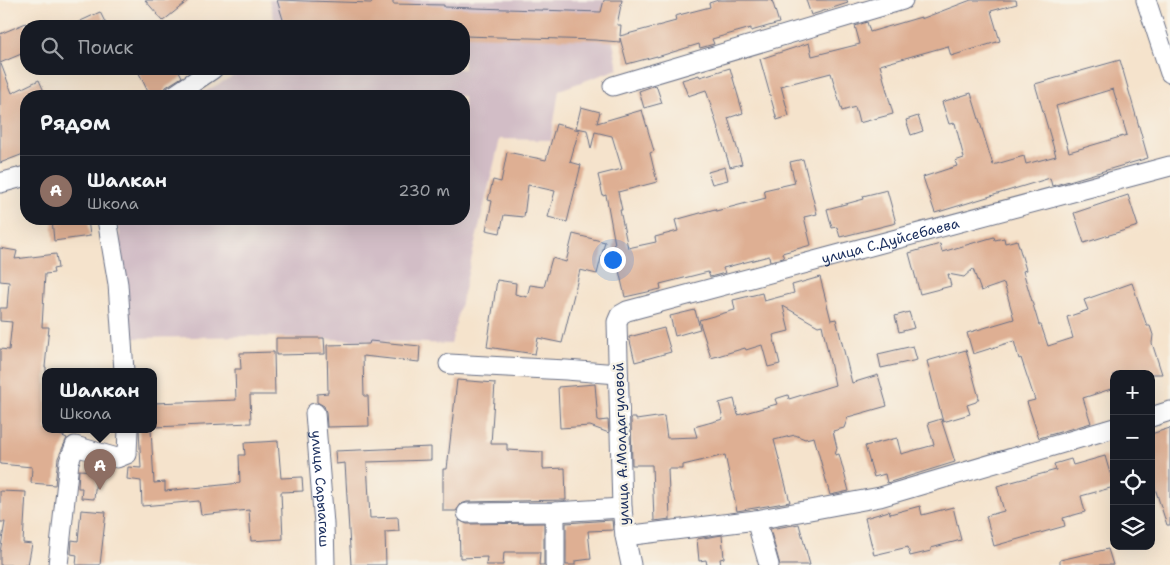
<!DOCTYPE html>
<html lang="ru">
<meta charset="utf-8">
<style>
:root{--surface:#171b24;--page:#242831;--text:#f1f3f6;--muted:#9ea1a6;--line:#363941;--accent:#d93025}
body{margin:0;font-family:"Shantell Sans",sans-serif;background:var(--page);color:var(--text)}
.controls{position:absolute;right:15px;bottom:15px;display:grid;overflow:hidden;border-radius:10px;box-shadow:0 5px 20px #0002}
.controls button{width:45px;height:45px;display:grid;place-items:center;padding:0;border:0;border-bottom:1px solid var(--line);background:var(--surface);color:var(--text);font:25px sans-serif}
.you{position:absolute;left:612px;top:259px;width:18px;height:18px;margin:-12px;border:4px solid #fff;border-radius:50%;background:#1a73e8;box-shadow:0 0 0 8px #1a73e833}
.badge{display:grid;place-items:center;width:32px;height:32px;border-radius:50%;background:var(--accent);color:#fff;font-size:16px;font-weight:700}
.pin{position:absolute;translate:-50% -41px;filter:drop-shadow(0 1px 2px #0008)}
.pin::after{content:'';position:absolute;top:26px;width:18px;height:15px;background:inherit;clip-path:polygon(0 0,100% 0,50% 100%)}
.popup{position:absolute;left:42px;top:368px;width:115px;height:65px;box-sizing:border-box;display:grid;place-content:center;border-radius:10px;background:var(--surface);filter:drop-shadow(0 1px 4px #0005);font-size:16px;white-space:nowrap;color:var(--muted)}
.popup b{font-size:19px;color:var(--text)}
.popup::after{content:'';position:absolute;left:50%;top:100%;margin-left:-10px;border:10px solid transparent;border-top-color:var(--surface)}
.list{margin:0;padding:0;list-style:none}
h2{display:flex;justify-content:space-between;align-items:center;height:65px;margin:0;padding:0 20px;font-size:21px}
h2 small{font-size:16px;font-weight:400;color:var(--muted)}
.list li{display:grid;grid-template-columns:32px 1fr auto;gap:15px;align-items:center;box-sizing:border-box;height:70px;padding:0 20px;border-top:1px solid var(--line)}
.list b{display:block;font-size:19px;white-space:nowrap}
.list p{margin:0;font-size:16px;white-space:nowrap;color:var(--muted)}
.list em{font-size:16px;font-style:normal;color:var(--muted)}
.icon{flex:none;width:28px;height:28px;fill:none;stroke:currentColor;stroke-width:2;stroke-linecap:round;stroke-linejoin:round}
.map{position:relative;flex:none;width:1170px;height:565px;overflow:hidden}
.search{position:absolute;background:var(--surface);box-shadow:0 5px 20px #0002;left:20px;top:20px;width:450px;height:55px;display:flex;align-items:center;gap:12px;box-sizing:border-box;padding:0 18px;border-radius:20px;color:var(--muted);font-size:19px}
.panel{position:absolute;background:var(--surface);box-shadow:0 5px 20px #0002;left:20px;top:90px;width:450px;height:135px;border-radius:20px}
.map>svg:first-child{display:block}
</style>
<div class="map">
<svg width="1170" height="565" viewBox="0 0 1170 565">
<rect width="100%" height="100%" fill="#f7f3e8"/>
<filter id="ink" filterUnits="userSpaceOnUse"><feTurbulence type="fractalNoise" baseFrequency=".02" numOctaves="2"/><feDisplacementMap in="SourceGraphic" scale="10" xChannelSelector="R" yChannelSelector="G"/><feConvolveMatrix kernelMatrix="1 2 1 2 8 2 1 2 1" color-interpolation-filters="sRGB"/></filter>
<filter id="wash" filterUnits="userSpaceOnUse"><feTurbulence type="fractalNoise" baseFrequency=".0096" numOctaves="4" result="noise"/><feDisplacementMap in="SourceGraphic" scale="20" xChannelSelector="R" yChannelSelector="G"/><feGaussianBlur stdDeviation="1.12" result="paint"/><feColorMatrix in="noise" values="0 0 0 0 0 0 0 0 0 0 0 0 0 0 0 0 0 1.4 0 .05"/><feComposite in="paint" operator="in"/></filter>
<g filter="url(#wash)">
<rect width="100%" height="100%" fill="#f5e3cc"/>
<path fill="#d2bdc6" d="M269 0H623L613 42 618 69 559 90 551 140 500 139 451 344 253 336 131 338 118 219H464V96H197L246 69H464V26H276Z"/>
<g id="blocks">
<g fill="#deaf93" fill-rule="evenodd">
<path d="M145 0H189L163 21Z"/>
<path d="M277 0 372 3V0H393V4L444 5V7L601 12 604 0H622L617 25H621L620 36 676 21 675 16 710 7 709 3 718 0H772L779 23 751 31V28L712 39 714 44 700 48 699 44 657 57V56L627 64 620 38V42L595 40 464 36V26H285Z"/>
<path d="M806 0H847L848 3 811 15Z"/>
<path d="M971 0H1016L1017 4 991 11 1000 41 951 56 948 46 880 65 893 114 859 123 855 107 842 111 831 73 781 86 789 116 777 120 760 59 809 43 812 56 860 44 855 26 867 22 870 32 921 17V19Z"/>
<path d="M100 12 107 26H70Z"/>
<path d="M26 23V52L0 63V34Z"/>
<path d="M1120 60 1148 158 1052 186 1050 178 935 213 923 177 957 166 955 161 964 158 955 123 949 124 942 102 971 93 993 165 1024 156 1026 164 1056 156 1035 84ZM1113 89 1127 135 1069 152 1056 106Z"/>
<path d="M0 64H1L12 93 39 80 46 96H26V153L0 163Z"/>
<path d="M730 68 743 113 728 118 742 164 730 167 706 90 688 96 682 80 699 75 700 77Z"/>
<path d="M137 69H178L182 77 166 87 162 96H150Z"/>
<path d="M656 85 662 103 644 108 639 91Z"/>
<path d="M581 107 600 112 597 123 642 110 654 151 650 153 657 182 618 192 622 210H620L628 248 656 242 655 237 678 231 675 220 715 209 716 211 766 198 764 190 795 183 790 162 803 159 817 214 804 217 811 245 782 253 784 258 770 261 769 256 723 268 725 273 710 277 708 272 660 284 661 289 625 297 613 244H615L606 195 603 196 598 175 622 169 612 136 595 132 591 149 587 130 576 128Z"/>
<path d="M918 116 923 131 911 135 906 120Z"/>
<path d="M556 124 579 130 570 162 581 165 567 222 548 217 555 191 528 185 524 217 504 215 500 233 486 230 492 201 488 200 493 180 501 182 507 152 546 160Z"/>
<path d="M725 167 728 180 712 184 708 172Z"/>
<path d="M887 190 896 223 840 237 837 227 832 228 827 209 864 199 863 196Z"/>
<path d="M1128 195 1138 226 1084 243 1074 213Z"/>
<path d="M52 219H88L90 236 54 241Z"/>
<path d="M573 234 605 242 597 274 580 270 562 343 538 338 535 354 487 347 497 280 516 283 515 294 527 297 530 285 544 287 552 258 566 262Z"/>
<path d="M994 237 995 240 1004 238 1005 243 1017 240 1026 270 1023 271 1039 325H1041L1048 346 1073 338 1067 317 1088 310 1084 300 1132 283 1147 326H1150L1153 335 1152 343 1162 374H1114V388L1083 398 1091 423 1039 438 1027 402 1035 400 1021 358 1019 359 1014 341 973 354 967 333 1014 319 1004 283 981 291 973 269 964 277 948 274 951 286 920 294 909 253 940 244 942 252Z"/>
<path d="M0 248 17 251 15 259 56 254 58 268 53 269 54 273 45 274 42 327H49L45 367H46V429L67 438 58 458 55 485 31 483 32 467 0 464V349L9 350 12 322 0 321V308H7L9 282 0 281Z"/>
<path d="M820 277 831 320 836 319 852 383 878 375 887 406 848 417 844 428 833 431 837 448 835 455 839 454 849 491 830 495 814 437 805 439 795 435 774 440 790 502 737 511 725 455 683 465V469H668L670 519 654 521 652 465H632L631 418H636V420L664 416 667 438 697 437 694 427 723 419 719 403 734 399 738 415 777 404 775 399 788 395 789 399 835 385 822 325 818 326 783 306 789 331 773 335 780 364 768 367 762 345 746 350 745 348 711 358 699 320 735 310 733 300 762 293 764 301 794 293 792 285Z"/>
<path d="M695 310 700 329 675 336 670 316Z"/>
<path d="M909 312 914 328 899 332 895 316Z"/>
<path d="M664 328 671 352 635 362 629 337Z"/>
<path d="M276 338H324L325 354 276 355Z"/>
<path d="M370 341 420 346 419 362 363 356 364 396H368L369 426 327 427 326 412 324 406 317 402V394L328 393 327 345 369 344Z"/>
<path d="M913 346 917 360 881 368 878 354Z"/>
<path d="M966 350 979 398 976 402 967 405 970 414 943 422 927 361Z"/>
<path d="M274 352 275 395H250L251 423 154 427V403L236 400 235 369H241L240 353Z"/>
<path d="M457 380 495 383 491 444H507V450L543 452V469L565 468 566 500 467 502 461 504 456 511H443V469H447Z"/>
<path d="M595 384 598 421 608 420 609 433 590 426 560 428 558 387Z"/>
<path d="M941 419 955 462 887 483 885 474 874 477 865 446 897 438 901 454 934 445 928 423Z"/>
<path d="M1170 428V525H1167L1151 476V434Z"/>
<path d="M139 429H151L154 483 165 482V491L240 483 239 455H245L244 443 278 441 281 478 302 477 303 491 281 492 283 539 251 541 249 510 201 515 199 501 142 506 141 481 127 479 128 467 141 468Z"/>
<path d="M431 447V460L367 462 370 518 398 517 399 531 385 532 386 565H351L345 463 336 464 335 451Z"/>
<path d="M1105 456 1114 487 1081 496 1085 512 1063 518 1065 526 994 546 986 516 1004 511 997 486 1056 470 1054 464 1071 459 1073 465Z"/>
<path d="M79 470 97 471 94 499 81 498 82 488H78Z"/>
<path d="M0 491 26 492 23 543 32 544 28 565H0V552L5 522H0Z"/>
<path d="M920 506 922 515 953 507 961 540 931 548V551L910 556 908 547 874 555 865 518 889 511 890 514Z"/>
<path d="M81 510 106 512 100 565H76L77 555 71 554 72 540 78 541Z"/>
<path d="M459 520 467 524 544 523V565H539L540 552H504L503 565H486L487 557 460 558Z"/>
<path d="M612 520 613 530 588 531 591 559 575 561V565H566V523Z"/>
<path d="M799 524 810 565H780L770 529Z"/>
<path d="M722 535 724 558 720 559 721 565H707L706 560 699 561 697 539Z"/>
<path d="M1108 549 1113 565H1060V560Z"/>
</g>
</g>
</g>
<g filter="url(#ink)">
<use href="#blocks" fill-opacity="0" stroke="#676e84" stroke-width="1"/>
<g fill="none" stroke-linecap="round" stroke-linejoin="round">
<g stroke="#676e84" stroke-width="21">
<g id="minor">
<path d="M1146 0 1170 73"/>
<path d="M613 86 903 0"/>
<path d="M173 96 213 69"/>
<path d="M0 183 26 176"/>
<path d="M107 219 118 284 124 371"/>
<path d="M449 364 566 370 618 374"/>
<path id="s1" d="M315 413 324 524 325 565"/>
<path d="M1151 417 1170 411"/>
<path d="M555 512V565"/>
<path d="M467 513 555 512 622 508"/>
<path d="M756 520 769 565"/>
<path d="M625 536 756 520 880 497 1114 428"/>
<path d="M58 565 69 462 75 446 117 458 127 454 128 429"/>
<path id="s2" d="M631 565 625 536 622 508 617 322 620 315 627 311 1170 166"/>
</g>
</g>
<use href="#minor" stroke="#fff" stroke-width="19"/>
</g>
</g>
<g text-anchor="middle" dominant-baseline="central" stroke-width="5" stroke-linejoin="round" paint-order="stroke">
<g font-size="14" fill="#1b2f5e" stroke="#f7f3e8">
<text stroke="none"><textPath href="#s2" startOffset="532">улица С.Дуйсебаева</textPath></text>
<text transform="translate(621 444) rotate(-92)">улица А.Молдагуловой</text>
<text stroke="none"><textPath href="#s1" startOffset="76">улица Сарыагаш</textPath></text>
</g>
</g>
</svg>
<div class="controls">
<button>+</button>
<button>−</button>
<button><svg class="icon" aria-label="locate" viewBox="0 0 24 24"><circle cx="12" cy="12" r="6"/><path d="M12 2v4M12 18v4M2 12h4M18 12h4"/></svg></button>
<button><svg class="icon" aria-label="layers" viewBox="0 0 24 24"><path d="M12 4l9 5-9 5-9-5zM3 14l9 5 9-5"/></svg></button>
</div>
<div class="you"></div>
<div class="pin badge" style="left:100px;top:490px;background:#8d6e63">A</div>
<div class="popup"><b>Шалкан</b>Школа</div>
<div class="search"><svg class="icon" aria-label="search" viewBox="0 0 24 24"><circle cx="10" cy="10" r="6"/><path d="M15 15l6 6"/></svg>Поиск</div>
<section class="panel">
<h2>Рядом<small></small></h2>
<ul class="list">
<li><span class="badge" style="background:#8d6e63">A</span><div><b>Шалкан</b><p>Школа</p></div><em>230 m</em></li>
</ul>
</section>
</div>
